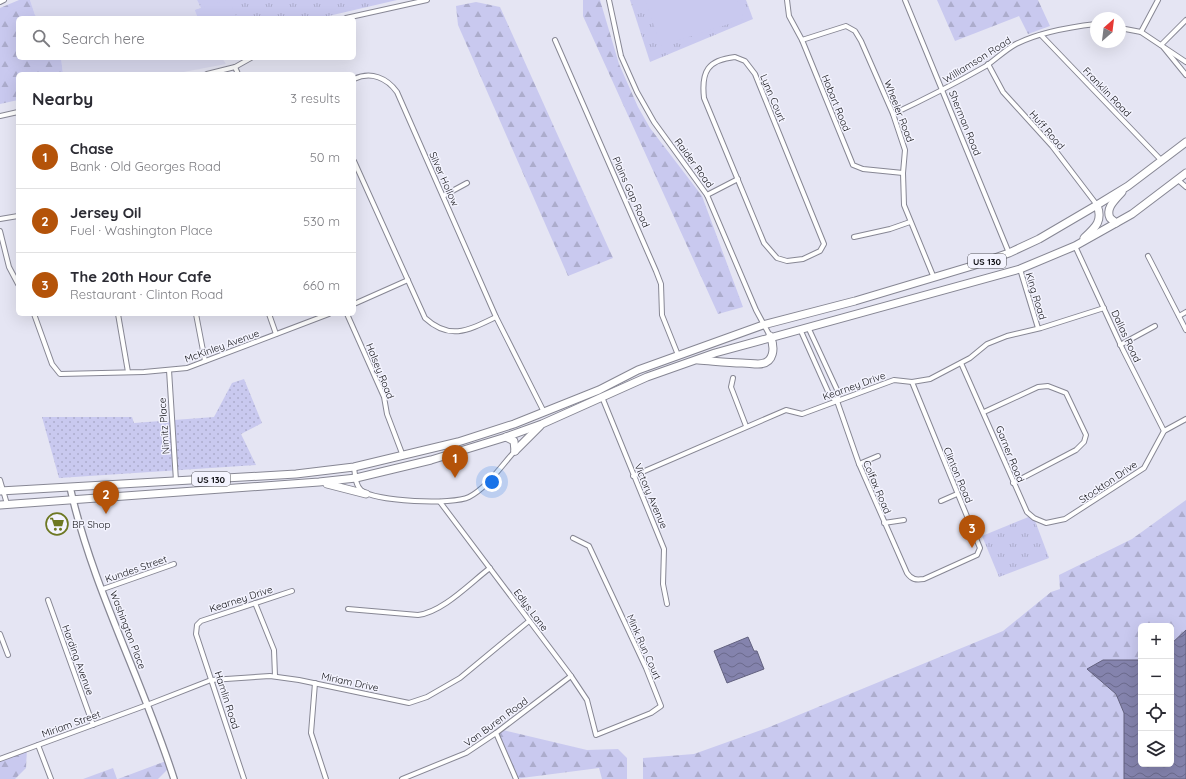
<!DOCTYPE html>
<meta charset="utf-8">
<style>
:root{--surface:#fff;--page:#f2f2f3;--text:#2b2b33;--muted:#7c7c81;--line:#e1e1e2;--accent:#b45309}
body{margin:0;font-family:Quicksand,sans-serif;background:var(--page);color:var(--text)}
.controls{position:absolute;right:12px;bottom:12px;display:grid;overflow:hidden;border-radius:6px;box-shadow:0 4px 16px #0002}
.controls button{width:36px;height:36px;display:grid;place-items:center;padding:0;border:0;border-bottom:1px solid var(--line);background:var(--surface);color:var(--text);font:20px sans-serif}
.compass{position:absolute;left:1090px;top:12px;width:36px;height:36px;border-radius:50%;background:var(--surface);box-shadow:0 4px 16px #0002;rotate:28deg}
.you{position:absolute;left:492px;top:482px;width:14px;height:14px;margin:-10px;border:3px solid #fff;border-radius:50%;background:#1a73e8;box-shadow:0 0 0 6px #1a73e833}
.badge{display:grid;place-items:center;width:26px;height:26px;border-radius:50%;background:var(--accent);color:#fff;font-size:13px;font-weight:700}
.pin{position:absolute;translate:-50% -33px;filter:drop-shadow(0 1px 2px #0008)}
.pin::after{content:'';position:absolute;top:21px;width:14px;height:12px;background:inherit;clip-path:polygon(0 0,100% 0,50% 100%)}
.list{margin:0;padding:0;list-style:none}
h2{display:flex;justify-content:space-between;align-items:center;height:52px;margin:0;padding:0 16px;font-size:17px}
h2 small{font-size:13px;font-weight:400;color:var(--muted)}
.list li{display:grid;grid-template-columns:26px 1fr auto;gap:12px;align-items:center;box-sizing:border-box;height:64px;padding:0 16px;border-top:1px solid var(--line)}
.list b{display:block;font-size:15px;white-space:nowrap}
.list p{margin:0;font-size:13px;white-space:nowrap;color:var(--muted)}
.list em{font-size:13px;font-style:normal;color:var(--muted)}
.icon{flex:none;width:22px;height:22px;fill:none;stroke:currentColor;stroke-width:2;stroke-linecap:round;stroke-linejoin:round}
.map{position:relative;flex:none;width:1186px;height:779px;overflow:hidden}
.search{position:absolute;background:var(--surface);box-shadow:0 4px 16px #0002;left:16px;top:16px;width:340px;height:44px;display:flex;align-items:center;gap:10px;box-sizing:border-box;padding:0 14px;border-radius:6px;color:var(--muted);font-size:15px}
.panel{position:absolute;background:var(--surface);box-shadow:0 4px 16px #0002;left:16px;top:72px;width:340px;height:244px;border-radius:6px}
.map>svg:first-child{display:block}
</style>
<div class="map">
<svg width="1186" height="779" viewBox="0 0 1186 779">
<defs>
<pattern id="grass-dots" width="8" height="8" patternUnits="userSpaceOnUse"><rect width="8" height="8" fill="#c9c9ef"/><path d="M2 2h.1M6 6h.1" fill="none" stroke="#acaccc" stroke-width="1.8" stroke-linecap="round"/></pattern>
<pattern id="forest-firs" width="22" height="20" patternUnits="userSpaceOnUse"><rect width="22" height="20" fill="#c9c9ef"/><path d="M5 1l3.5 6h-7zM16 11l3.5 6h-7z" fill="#acaccc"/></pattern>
<pattern id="park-tufts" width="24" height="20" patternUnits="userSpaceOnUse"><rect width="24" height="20" fill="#c9c9ef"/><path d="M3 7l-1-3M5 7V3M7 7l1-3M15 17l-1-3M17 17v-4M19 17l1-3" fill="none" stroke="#acaccc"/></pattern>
<pattern id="water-waves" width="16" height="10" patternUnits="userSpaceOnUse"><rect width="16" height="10" fill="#8483ad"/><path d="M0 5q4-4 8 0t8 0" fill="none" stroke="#6b6a8c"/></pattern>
</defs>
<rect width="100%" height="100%" fill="#e5e5f3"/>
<g fill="#d9d9ee">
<path d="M30 0H197L201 8 195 10 198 18H36Z"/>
<path d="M61 58H222L226 64 173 74H63Z"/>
</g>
<path fill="url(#grass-dots)" d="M244 379 262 423 241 434 256 465 59 478 42 417H132L134 423 214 417 232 383Z"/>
<g fill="url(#forest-firs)">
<path d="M19 0H30L36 18H18V58H61L63 74H18V100L0 104V8Z"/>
<path d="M583 0H600L619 64 638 107 650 128 702 196 743 307 718 314 583 16Z"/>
<path d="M937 0H1038L1050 26 1028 34 1019 16 955 41Z"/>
<path d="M476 2 500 7 613 258 568 276 458 25 456 6Z"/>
<path d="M1186 500V630L1171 644V626H1141V660H1103L1087 669 1116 694 1124 713V779H643V758L694 754 767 728 1003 631 1051 592 1060 589 1059 575 1132 539Z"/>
<path d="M503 730 587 750 618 749 627 758V779H602L599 768 514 779 497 734Z"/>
<path d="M27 748 26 768 15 779H0V760Z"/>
<path d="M166 761 169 768 158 779H118Z"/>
<path d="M113 768 117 779H83Z"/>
</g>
<g fill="url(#park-tufts)">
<path d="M197 0H397L320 18H198L195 10 201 8Z"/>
<path d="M630 0H746L753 19 650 62Z"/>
<path d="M1031 516 1034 518 1049 558 999 577 982 536Z"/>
</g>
<g fill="#c9c9ef">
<path d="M226 0H229L237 18H198L195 10Z"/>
<path d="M645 0H737L744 19 661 46Z"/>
</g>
<g fill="url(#water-waves)" stroke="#62617f">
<path d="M1186 630V779H1124V713L1116 694 1087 669 1103 660H1141V764H1171V644Z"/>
<path d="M748 637 754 651H757L764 669 727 683 714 651Z"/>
</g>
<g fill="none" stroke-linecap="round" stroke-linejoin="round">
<g stroke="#878794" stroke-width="6">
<g id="street">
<path d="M609 0 621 56 637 92 654 122 707 195 756 310 770 336"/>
<path d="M787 0 789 16 802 40 853 165 863 169 903 173"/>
<path d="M905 0 1009 253"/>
<path d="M0 2 4 0"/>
<path d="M346 18 427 0"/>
<path d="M1120 28 1141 32 1186 62"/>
<path d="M1141 32 1158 0"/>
<path d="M1041 35 1161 160"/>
<path d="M555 40 656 271 661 284 662 315 678 355"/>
<path d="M802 40 846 26 855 31 861 41 893 114 905 150 903 173 904 205 934 278"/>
<path d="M1161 45 1186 20"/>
<path d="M1164 48 1186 75"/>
<path d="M735 57 745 61 755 74 824 244 820 251 803 259 787 261 777 258 764 243 704 98C701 71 708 60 735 57Z"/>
<path d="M988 64 1003 92 1052 146 1097 205"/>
<path d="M235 67 238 74"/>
<path d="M207 74 235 67 251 58"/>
<path d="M354 79C371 71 387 78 397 92L496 317 544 412"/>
<path d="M893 114C925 99 956 83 986 66 996 59 1005 50 1016 44 1040 32 1070 27 1096 24"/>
<path d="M0 116 18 112"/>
<path d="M354 161 425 318C450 341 469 330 496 317"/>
<path d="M1178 180 1186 187"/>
<path d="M707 195 738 179"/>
<path d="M443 196 467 183"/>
<path d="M0 219 18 216"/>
<path d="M0 231 9 267 18 284"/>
<path d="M854 237 890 229 910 222"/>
<path d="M1075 246 1123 350 1164 431"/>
<path d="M1148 256 1186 330"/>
<path d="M1020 269 1038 328"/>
<path d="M354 304 408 280"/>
<path d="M34 314 52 364 60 374 144 372 187 368 329 314"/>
<path d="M118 314 128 372"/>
<path d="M196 314 205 361"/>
<path d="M269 314 276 334"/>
<path d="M347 314 384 397 387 414 403 456"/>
<path d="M1179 316 1186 312"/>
<path d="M808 327 839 394 837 401"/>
<path d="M800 329 830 396 837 401 859 464 907 573C912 580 916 580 924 579L977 555 980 548 912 382"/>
<path d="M1120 345 1155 326"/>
<path d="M961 363 1027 512 1034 518 1046 523 1065 519 1144 468 1164 431 1186 419"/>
<path d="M169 370 176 481"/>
<path d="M733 378 731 387 746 426"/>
<path d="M602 397 664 549 663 584 667 604"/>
<path d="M984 412 1038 387 1048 386 1066 393 1086 435 1084 442 1076 450 1013 483"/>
<path d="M859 464 878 456"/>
<path d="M354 467C355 474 355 485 361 490 375 502 453 505 469 497 487 488 501 466 515 451"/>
<path d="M633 476 786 410 802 414 894 380 912 382 930 379 970 358 987 344 1007 336 1041 328 1104 308"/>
<path d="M0 480 7 504"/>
<path d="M941 501 957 494"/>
<path d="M440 502 571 676 587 700 596 735 651 713 661 706 646 668 589 546 573 538"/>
<path d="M884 523 904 520"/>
<path d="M103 589 174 564"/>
<path d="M48 600 93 725"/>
<path d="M255 603 274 650 275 676"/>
<path d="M348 609 418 615C443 612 470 583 490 568"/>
<path d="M0 634 8 655"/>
<path d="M315 683 311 733 326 779"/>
<path d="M496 733 516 779"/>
<path d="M38 745 51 779"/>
<path d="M0 759 147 705 211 680 270 676 299 680 409 703 427 697 460 678 529 621"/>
<path d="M244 779 196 634 197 625 201 621 292 591"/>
<path d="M402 779 466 753 496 733 571 676"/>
</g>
</g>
<g stroke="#878794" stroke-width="8">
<path id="secondary" d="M70 487C92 587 143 681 174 779"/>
</g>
<g stroke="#878794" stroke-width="9">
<g id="highway">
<path d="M1116 223 1110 218C1105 208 1116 199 1122 192"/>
<path d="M1084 238C1096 227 1103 221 1097 205"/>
<path d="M698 360C713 361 727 363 742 363 747 363 753 364 758 364 775 364 775 347 770 336"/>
<path d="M506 437 514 441 515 451"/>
<path d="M515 451 540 426"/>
<path d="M327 484 366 494"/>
<path d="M0 491 296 474 354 467 458 442 514 424 599 390 638 370 763 325 855 301 972 266 1009 253 1039 239 1097 205 1128 186 1186 142"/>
<path d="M0 505 319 482 356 478 431 460 506 437 542 424 647 377 715 353 1020 269 1075 246 1132 214 1186 173"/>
</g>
</g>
<use href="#street" stroke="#fff" stroke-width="4"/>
<use href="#secondary" stroke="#fff" stroke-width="5.5"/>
<use href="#highway" stroke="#fff" stroke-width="7"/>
</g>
<defs>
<g id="supermarket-ring" transform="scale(1.15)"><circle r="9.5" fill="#f3f3fe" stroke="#6d7823" stroke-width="1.5"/><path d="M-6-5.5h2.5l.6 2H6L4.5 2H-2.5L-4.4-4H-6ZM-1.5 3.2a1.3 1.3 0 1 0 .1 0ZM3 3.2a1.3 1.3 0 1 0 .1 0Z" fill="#6d7823"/></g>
</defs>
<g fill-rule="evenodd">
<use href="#supermarket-ring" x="57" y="524"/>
</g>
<g text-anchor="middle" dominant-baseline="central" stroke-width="3" stroke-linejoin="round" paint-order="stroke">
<g fill="#f3f3fe" stroke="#55555b" stroke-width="1">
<rect x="968" y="254" width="38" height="14" rx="3"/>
<rect x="192" y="472" width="38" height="14" rx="3"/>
</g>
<g font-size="9" font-weight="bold" fill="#111115">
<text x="987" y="261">US 130</text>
<text x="211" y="479">US 130</text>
</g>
<g font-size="10" fill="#111115" stroke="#f3f3fe">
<text transform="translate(977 60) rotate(-32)">Williamson Road</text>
<text transform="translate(1107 92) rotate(46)">Franklin Road</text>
<text transform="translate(773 98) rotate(67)">Lynn Court</text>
<text transform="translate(836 103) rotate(68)">Hobart Road</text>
<text transform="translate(899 111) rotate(69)">Wheeler Road</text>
<text transform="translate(965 123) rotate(68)">Sherman Road</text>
<text transform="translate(1047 130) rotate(49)">Huff Road</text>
<text transform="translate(694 163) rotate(54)">Raider Road</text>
<text transform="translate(444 179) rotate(66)">Silver Hollow</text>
<text transform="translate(631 192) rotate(66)">Plains Gap Road</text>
<text transform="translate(1036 296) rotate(73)">King Road</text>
<text transform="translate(1126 336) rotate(65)">Dallas Road</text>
<text transform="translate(222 346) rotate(-20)">McKinley Avenue</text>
<text transform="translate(380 371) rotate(68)">Halsey Road</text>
<text transform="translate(854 386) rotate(-20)">Kearney Drive</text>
<text transform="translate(164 426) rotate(-94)">Nimitz Place</text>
<text transform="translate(1010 454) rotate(68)">Garner Road</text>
<text transform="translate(958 475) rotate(67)">Clinton Road</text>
<text transform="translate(1108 482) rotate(-34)">Stockton Drive</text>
<text transform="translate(877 487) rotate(67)">Colfax Road</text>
<text transform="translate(651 496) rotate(67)">Victory Avenue</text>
<text transform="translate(136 569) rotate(-19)">Kundes Street</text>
<text transform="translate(241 599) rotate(-18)">Kearney Drive</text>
<text transform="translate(531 610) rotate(53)">Edlys Lane</text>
<text transform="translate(128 630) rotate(69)">Washington Place</text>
<text transform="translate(644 647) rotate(66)">Mink Run Court</text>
<text transform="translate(78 660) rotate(70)">Harding Avenue</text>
<text transform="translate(350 682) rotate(12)">Miriam Drive</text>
<text transform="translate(227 700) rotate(72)">Hamlin Road</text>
<text transform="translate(496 722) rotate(-36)">Van Buren Road</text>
<text transform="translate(71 724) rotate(-20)">Miriam Street</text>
</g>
<g font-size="10" fill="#111115" stroke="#f3f3fe" text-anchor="start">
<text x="72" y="524">BP Shop</text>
</g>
</g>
</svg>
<div class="controls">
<button>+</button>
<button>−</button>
<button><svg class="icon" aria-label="locate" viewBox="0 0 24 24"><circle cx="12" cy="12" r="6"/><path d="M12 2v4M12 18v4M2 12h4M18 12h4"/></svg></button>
<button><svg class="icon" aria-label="layers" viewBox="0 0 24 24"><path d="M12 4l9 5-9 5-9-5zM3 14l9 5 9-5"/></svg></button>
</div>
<svg class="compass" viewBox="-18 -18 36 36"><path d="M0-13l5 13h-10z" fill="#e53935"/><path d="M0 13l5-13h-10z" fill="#7c7c81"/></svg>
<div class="you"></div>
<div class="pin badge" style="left:455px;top:478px">1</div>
<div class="pin badge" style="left:106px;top:514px">2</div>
<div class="pin badge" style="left:972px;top:548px">3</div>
<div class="search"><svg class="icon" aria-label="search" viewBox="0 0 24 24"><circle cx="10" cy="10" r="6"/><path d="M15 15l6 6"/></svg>Search here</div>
<section class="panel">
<h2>Nearby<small>3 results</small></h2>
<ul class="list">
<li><span class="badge">1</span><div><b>Chase</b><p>Bank · Old Georges Road</p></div><em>50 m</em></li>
<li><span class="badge">2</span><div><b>Jersey Oil</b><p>Fuel · Washington Place</p></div><em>530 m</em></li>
<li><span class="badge">3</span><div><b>The 20th Hour Cafe</b><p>Restaurant · Clinton Road</p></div><em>660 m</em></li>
</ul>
</section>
</div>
